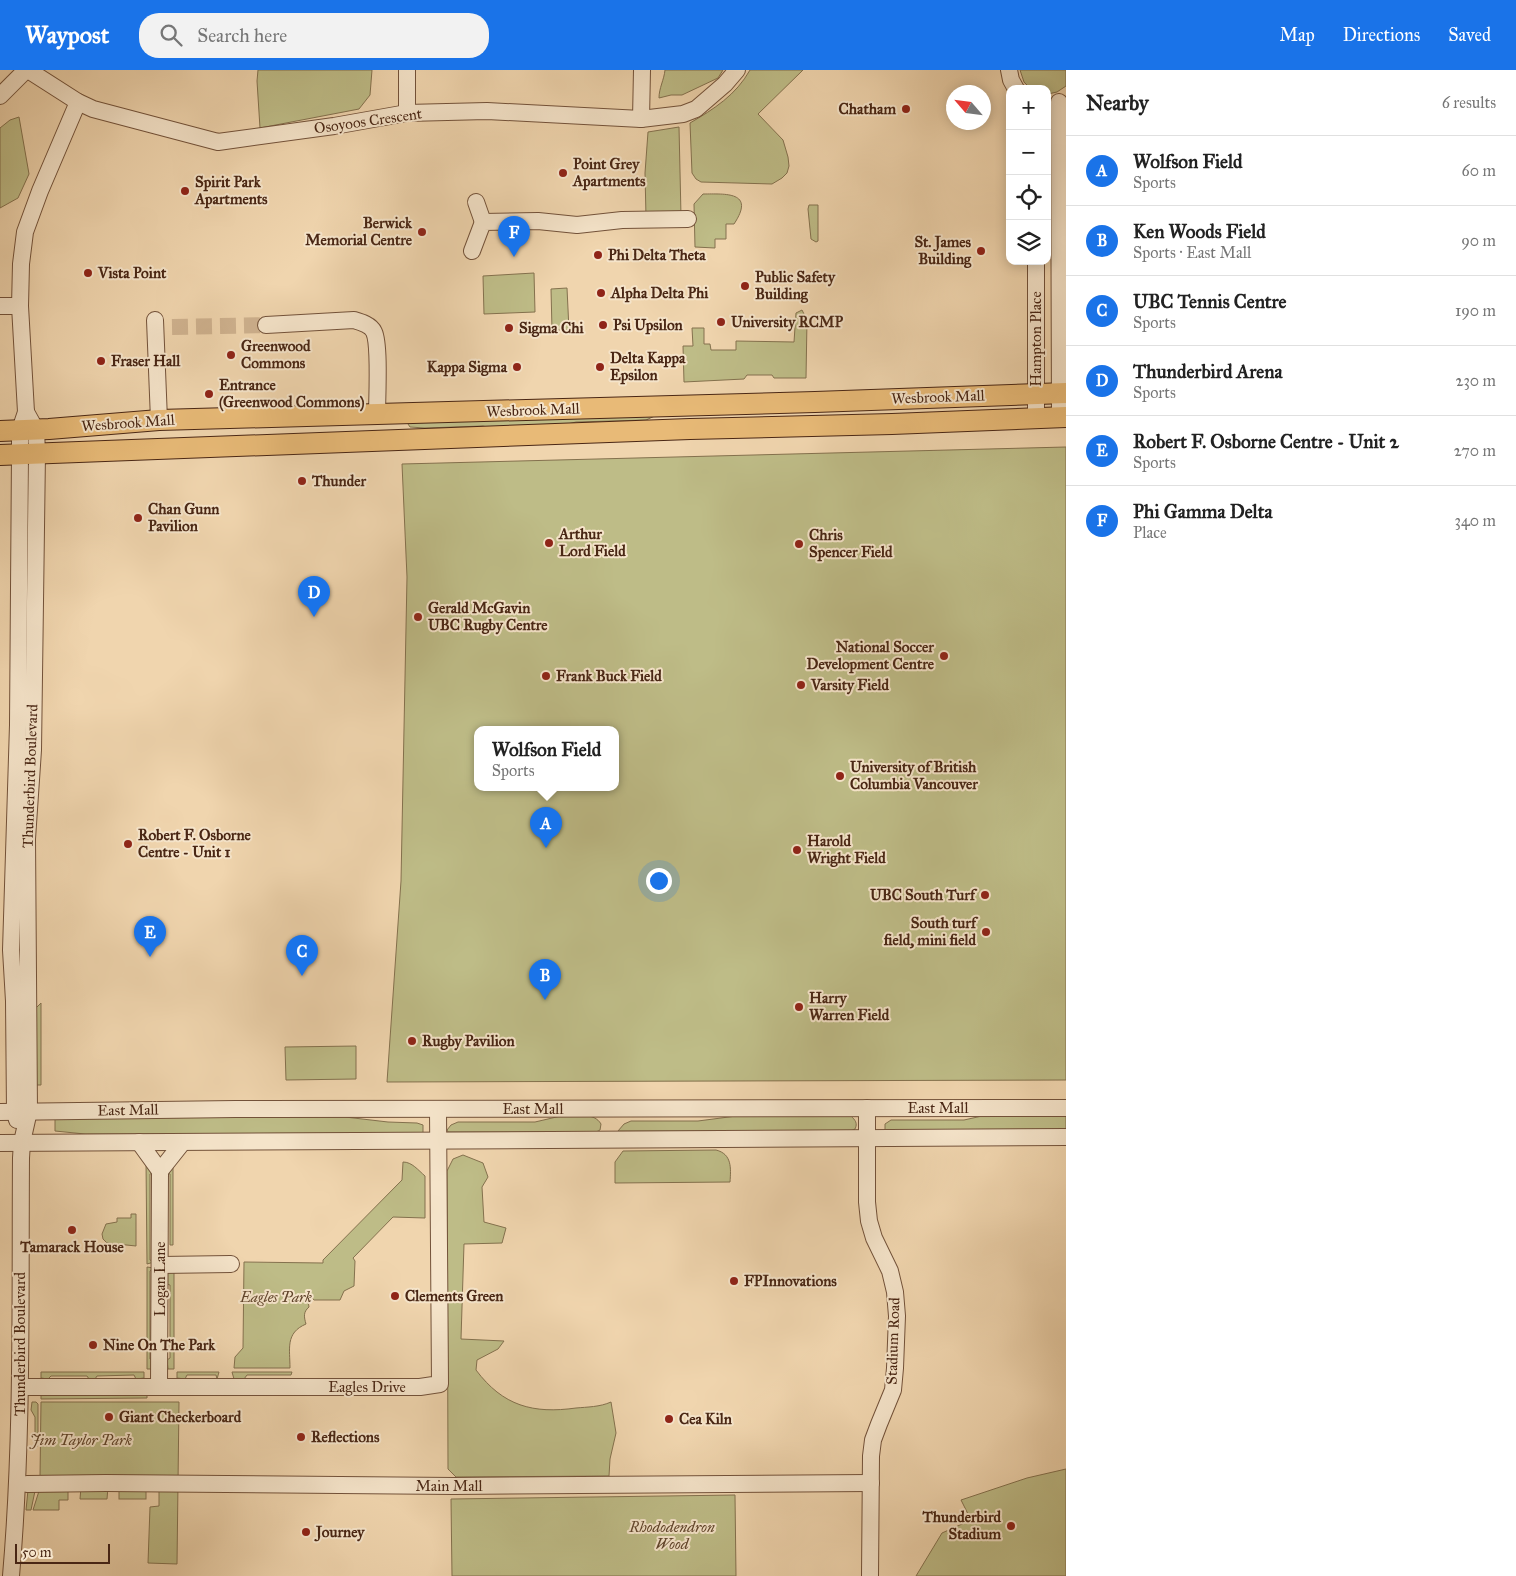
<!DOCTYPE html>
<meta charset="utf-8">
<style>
:root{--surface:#fff;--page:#f2f2f2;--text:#222;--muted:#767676;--line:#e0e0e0;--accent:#1a73e8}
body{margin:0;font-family:"IM FELL Great Primer",serif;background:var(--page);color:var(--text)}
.controls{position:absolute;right:15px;top:15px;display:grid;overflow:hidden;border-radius:10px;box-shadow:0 2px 12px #0003}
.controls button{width:45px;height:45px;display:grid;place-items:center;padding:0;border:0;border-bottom:1px solid var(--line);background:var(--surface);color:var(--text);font:25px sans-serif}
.compass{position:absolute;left:946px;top:15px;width:45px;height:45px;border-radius:50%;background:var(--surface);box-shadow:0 2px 12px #0003;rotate:298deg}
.scale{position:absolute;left:15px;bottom:12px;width:95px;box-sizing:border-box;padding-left:5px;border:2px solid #492614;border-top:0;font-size:14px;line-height:18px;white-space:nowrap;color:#492614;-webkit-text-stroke:4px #f5e4ca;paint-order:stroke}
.you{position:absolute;left:658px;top:810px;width:18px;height:18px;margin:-12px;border:4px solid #fff;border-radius:50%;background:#1a73e8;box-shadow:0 0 0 8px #1a73e833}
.badge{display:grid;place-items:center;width:32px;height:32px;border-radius:50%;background:var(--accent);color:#fff;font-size:16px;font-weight:700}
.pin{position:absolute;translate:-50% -41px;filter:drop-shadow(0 1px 2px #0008)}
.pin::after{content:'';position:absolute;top:26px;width:18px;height:15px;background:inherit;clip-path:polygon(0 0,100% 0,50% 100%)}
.popup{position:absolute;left:474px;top:656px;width:145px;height:65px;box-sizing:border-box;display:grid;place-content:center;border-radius:10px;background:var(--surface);filter:drop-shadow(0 1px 4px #0005);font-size:16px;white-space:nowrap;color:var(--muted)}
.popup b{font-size:19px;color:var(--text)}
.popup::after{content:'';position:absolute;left:50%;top:100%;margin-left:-10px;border:10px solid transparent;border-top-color:var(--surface)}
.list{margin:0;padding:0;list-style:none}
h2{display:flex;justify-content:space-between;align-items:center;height:65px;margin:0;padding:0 20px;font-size:21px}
h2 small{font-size:16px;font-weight:400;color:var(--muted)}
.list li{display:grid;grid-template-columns:32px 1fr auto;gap:15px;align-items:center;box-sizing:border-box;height:70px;padding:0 20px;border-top:1px solid var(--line)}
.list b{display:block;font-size:19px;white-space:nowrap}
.list p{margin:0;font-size:16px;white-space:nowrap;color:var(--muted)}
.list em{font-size:16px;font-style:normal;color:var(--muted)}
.icon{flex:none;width:28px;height:28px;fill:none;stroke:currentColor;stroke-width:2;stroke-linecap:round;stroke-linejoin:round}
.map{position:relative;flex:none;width:1066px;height:1506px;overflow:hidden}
header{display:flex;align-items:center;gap:30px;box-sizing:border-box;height:70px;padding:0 25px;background:var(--accent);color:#fff}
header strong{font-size:24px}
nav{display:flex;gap:28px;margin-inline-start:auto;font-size:18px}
.search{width:350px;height:45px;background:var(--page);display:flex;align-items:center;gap:12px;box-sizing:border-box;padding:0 18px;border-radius:20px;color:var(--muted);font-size:19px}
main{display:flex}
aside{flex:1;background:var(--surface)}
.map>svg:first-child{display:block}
</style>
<header>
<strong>Waypost</strong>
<div class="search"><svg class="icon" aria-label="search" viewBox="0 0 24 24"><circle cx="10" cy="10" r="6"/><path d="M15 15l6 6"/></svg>Search here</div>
<nav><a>Map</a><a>Directions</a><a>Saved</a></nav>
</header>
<main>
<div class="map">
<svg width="1066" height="1506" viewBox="0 0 1066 1506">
<rect width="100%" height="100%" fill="#f0d5ae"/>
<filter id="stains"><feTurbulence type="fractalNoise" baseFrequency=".004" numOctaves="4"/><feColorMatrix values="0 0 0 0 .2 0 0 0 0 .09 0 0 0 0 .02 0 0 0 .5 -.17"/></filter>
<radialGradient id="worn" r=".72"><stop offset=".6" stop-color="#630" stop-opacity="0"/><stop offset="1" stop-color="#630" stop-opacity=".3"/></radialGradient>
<g fill="#bebc87" stroke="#84714e" fill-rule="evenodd">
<path d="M258 0H372L370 25 359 39 260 58 257 11Z"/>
<path d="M665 0H723L718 8 682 25H671L659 28C659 18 664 10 665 0Z"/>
<path d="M750 0H803L758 44 783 70 788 87 789 96 787 103 782 108 772 114 701 112 696 109 692 103 690 53C714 39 736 25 750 0Z"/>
<path d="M1020 0H1066V16L1057 22 1048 24 1047 19H1031L1024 12Z"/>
<path d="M19 47 29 104 18 128 0 138V58L10 50Z"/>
<path d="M679 57 681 146 646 147 645 103 648 62Z"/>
<path d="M703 124C725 124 756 121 734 154H726V169H715V178L695 177 694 134Z"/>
<path d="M809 135H818V171L816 172 811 169 808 139Z"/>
<path d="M534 203 535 242 484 244 483 206Z"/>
<path d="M567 218 569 260H552L551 219Z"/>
<path d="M802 240 807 250 806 308H774L772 305H747L744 309 684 312 683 276H693L692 258H704V274H710L711 280H736V271L794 272 796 243Z"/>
<path d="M657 345 646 350 576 352 543 360 507 362 483 356 425 358 410 357 406 351Z"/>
<path d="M1066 377V1010L387 1012 401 811 407 507 402 394ZM477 659H615V717H477Z"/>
<path d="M41 933V1015H36V938Z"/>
<path d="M356 976V1009L286 1010 285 977Z"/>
<path d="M1066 1042V1060H885V1054L891 1050H964L991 1044Z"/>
<path d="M565 1045C577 1046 594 1042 601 1054L600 1060 596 1062H448L447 1060 451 1055 458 1052H535Z"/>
<path d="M744 1045 851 1046C855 1050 858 1053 855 1059L851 1061H618L624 1054 631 1051H698Z"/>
<path d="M58 1047H345L388 1052 417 1053 423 1055V1063L85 1064 55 1061V1048Z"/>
<path d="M716 1080C732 1084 731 1098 730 1112L615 1113V1092L623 1081Z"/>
<path d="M463 1085 483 1093 488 1107 482 1117 484 1152 506 1158 502 1173 464 1174 461 1269 504 1271 498 1279 477 1290 476 1300C503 1336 533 1344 576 1338 587 1337 600 1337 611 1332L616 1363 610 1389 609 1406 456 1407 448 1399 447 1101 453 1089Z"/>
<path d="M146 1092 153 1103 150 1104V1190L154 1192 147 1194Z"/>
<path d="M173 1092V1175H170V1104L167 1103Z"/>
<path d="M403 1092C412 1092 418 1100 425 1106V1148L393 1147 353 1188 355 1191 354 1216 344 1221 340 1230H314L312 1228 308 1231 309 1237C303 1242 304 1247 306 1254 285 1263 290 1279 290 1298H234L235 1287 243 1278 244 1192 323 1193V1190L402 1110Z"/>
<path d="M131 1144H136V1176L107 1173 103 1169 102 1164 106 1154 117 1152V1148H131Z"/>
<path d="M147 1197 154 1198 150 1201V1289L153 1290V1299H147Z"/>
<path d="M174 1200V1299H168L167 1290 170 1288V1215L166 1214V1201Z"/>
<path d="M41 1302H144V1308L136 1309 134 1305 97 1306 95 1309H89L87 1306H51L48 1309 41 1308Z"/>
<path d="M177 1302H219L217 1309 216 1305H187L185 1309 177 1308Z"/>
<path d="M232 1302H292L291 1305H247L244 1309H234Z"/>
<path d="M41 1323H51V1325L147 1324V1328L41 1329Z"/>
<path d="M32 1332H36L38 1334V1376H35V1347L31 1340Z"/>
<path d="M41 1332H179L177 1494 148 1493 150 1437 159 1436V1407H40Z"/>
<path d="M1066 1399V1506H916L942 1463 971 1450 961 1430 1027 1408Z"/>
<path d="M81 1417H108L107 1429H80Z"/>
<rect x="119" y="1417" width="27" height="12"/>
<path d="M68 1419V1430H59V1440H33L39 1421Z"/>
<path d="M28 1420 35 1421 31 1440H26Z"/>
<path d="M735 1425 736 1506H452L451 1429Z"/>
</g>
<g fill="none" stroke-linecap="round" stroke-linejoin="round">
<path stroke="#cfb28f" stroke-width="16" stroke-dasharray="16 8" stroke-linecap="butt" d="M172 257 266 255"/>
<g stroke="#73523a" stroke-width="18">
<g id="minor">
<path d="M28 0 78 32 93 39 218 72 334 56 407 43 487 41 641 49 683 44 696 39 725 14 737 0"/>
<path d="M1009 0 1011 10 1016 19"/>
<path d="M0 26 26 0"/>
<path d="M1059 32 1060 347"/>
<path d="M407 43V0"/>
<path d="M641 49 642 0"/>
<path d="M476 132 483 152"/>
<path d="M472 181 483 152 538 151 577 155 622 150 688 149"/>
<path d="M0 236H20"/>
<path d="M155 250 159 350"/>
<path d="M266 255 354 250C361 252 371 255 374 262 380 275 377 328 377 345"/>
<path d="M1036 348V191"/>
<path d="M867 1038V1132L869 1151 874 1168 890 1201 895 1222 897 1246 895 1298 893 1320 879 1354 873 1370 871 1386 870 1506"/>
<path d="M0 1042 235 1039 1066 1038"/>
<path d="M17 1050 15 1041 14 931 11 880 18 655 20 384V360L26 342 20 236 21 194 25 162 40 121 78 32"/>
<path d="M139 1072 160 1101 159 1317"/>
<path d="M0 1073 1066 1067"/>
<path d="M160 1101 183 1072"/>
<path d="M161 1195 231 1194"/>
<path d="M20 1317H420L440 1314 438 1040"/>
<path d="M27 1414 106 1413 454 1416 871 1413"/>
<path d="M11 1506C23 1367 20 1227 21 1088L22 1072 29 1041 27 769 33 680 37 383 36 360 26 342"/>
</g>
</g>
<g stroke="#492614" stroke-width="22">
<g id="major">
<path d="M0 361 49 359 159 350 815 332 1066 323"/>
<path d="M0 385 690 359 892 354 1066 347"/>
</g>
</g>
<use href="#minor" stroke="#f5e4ca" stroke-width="16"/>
<use href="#major" stroke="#e8ba77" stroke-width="20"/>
</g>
<g fill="#8f2418" stroke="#f5e4ca" stroke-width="2">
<circle cx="906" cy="39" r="5"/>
<circle cx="563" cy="103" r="5"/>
<circle cx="185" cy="121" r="5"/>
<circle cx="422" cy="162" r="5"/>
<circle cx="981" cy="181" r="5"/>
<circle cx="598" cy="185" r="5"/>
<circle cx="88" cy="203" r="5"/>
<circle cx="745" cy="216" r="5"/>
<circle cx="601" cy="223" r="5"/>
<circle cx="721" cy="252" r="5"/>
<circle cx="603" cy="255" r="5"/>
<circle cx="509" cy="258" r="5"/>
<circle cx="231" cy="285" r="5"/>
<circle cx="101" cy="291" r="5"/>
<circle cx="517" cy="297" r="5"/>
<circle cx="600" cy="297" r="5"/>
<circle cx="209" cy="324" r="5"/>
<circle cx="302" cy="411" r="5"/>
<circle cx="138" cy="448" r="5"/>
<circle cx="549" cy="473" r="5"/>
<circle cx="799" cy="474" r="5"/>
<circle cx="418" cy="547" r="5"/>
<circle cx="944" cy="586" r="5"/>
<circle cx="546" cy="606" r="5"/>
<circle cx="801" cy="615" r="5"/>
<circle cx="840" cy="706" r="5"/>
<circle cx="128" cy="774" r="5"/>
<circle cx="797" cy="780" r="5"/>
<circle cx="985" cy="825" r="5"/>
<circle cx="986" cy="862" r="5"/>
<circle cx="799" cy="937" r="5"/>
<circle cx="412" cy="971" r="5"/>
<circle cx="72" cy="1160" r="5"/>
<circle cx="734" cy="1211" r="5"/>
<circle cx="395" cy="1226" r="5"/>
<circle cx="93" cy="1275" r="5"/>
<circle cx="109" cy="1347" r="5"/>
<circle cx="669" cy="1349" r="5"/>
<circle cx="301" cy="1367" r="5"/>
<circle cx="1011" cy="1456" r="5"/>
<circle cx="306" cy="1462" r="5"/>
</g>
<g text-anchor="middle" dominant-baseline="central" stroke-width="4" stroke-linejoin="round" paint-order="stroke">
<g font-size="15" font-weight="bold" fill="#492614" stroke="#f5e4ca" text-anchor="start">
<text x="896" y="39" text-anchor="end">Chatham</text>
<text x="573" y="94">Point Grey<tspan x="573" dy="17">Apartments</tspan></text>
<text x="195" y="112">Spirit Park<tspan x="195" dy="17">Apartments</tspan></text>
<text x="412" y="153" text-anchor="end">Berwick<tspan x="412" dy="17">Memorial Centre</tspan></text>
<text x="971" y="172" text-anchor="end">St. James<tspan x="971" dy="17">Building</tspan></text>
<text x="608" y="185">Phi Delta Theta</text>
<text x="98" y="203">Vista Point</text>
<text x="755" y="207">Public Safety<tspan x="755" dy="17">Building</tspan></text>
<text x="611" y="223">Alpha Delta Phi</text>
<text x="731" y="252">University RCMP</text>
<text x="613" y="255">Psi Upsilon</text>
<text x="519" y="258">Sigma Chi</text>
<text x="241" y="276">Greenwood<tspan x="241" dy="17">Commons</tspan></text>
<text x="610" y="288">Delta Kappa<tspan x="610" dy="17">Epsilon</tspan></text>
<text x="111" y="291">Fraser Hall</text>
<text x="507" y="297" text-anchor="end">Kappa Sigma</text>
<text x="219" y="315">Entrance<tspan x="219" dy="17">(Greenwood Commons)</tspan></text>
<text x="312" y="411">Thunder</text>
<text x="148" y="439">Chan Gunn<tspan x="148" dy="17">Pavilion</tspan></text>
<text x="559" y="464">Arthur<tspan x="559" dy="17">Lord Field</tspan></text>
<text x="809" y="465">Chris<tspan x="809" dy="17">Spencer Field</tspan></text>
<text x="428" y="538">Gerald McGavin<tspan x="428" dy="17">UBC Rugby Centre</tspan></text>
<text x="934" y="577" text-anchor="end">National Soccer<tspan x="934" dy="17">Development Centre</tspan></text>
<text x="556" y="606">Frank Buck Field</text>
<text x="811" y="615">Varsity Field</text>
<text x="850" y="697">University of British<tspan x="850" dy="17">Columbia Vancouver</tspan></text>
<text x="138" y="765">Robert F. Osborne<tspan x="138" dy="17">Centre - Unit 1</tspan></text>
<text x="807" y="771">Harold<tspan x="807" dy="17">Wright Field</tspan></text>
<text x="975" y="825" text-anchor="end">UBC South Turf</text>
<text x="976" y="853" text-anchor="end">South turf<tspan x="976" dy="17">field, mini field</tspan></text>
<text x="809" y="928">Harry<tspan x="809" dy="17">Warren Field</tspan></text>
<text x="422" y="971">Rugby Pavilion</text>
<text x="72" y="1177" text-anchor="middle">Tamarack House</text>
<text x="744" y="1211">FPInnovations</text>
<text x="405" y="1226">Clements Green</text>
<text x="103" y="1275">Nine On The Park</text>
<text x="119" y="1347">Giant Checkerboard</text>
<text x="679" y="1349">Cea Kiln</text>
<text x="311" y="1367">Reflections</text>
<text x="1001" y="1447" text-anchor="end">Thunderbird<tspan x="1001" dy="17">Stadium</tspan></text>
<text x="316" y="1462">Journey</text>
</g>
<g font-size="15" fill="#492614" stroke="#f5e4ca">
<text transform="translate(368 51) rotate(-8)">Osoyoos Crescent</text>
<text transform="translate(1036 269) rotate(-90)">Hampton Place</text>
<text transform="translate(938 327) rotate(-2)">Wesbrook Mall</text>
<text transform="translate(533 340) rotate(-2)">Wesbrook Mall</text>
<text transform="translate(128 353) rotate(-4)">Wesbrook Mall</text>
<text transform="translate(30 706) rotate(-88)">Thunderbird Boulevard</text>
<text x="938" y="1038">East Mall</text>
<text x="533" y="1039">East Mall</text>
<text transform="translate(128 1040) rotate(-1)">East Mall</text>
<text transform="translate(160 1209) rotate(-90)">Logan Lane</text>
<text transform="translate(893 1271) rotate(-88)">Stadium Road</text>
<text transform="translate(20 1274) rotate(-90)">Thunderbird Boulevard</text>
<text x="367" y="1317">Eagles Drive</text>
<text x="449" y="1416">Main Mall</text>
</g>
<g font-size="15" font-style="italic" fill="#60442b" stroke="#f5e4ca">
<text x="276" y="1227">Eagles Park</text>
<text x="81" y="1370">Jim Taylor Park</text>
<text x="672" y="1457">Rhododendron<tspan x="672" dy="17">Wood</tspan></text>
</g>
</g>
<rect width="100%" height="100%" filter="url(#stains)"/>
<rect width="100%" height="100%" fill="url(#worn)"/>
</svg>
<div class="controls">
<button>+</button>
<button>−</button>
<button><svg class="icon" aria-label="locate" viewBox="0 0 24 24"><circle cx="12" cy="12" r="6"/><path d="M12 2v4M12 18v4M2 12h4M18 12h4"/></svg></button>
<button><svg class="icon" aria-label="layers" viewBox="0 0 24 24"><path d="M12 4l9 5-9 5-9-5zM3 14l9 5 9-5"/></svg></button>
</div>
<svg class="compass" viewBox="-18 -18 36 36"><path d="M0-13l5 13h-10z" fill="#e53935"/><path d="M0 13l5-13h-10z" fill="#767676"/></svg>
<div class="scale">50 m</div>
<div class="you"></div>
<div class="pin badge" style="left:546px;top:778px">A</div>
<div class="popup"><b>Wolfson Field</b>Sports</div>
<div class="pin badge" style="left:545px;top:930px">B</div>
<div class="pin badge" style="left:302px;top:906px">C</div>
<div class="pin badge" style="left:314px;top:547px">D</div>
<div class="pin badge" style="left:150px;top:887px">E</div>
<div class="pin badge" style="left:514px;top:187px">F</div>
</div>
<aside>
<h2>Nearby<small>6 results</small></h2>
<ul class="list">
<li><span class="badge">A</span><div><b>Wolfson Field</b><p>Sports</p></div><em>60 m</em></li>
<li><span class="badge">B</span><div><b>Ken Woods Field</b><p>Sports · East Mall</p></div><em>90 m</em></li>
<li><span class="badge">C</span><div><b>UBC Tennis Centre</b><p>Sports</p></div><em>190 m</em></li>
<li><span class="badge">D</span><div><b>Thunderbird Arena</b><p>Sports</p></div><em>230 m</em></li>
<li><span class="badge">E</span><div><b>Robert F. Osborne Centre - Unit 2</b><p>Sports</p></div><em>270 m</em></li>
<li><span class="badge">F</span><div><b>Phi Gamma Delta</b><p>Place</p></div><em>340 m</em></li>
</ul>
</aside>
</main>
